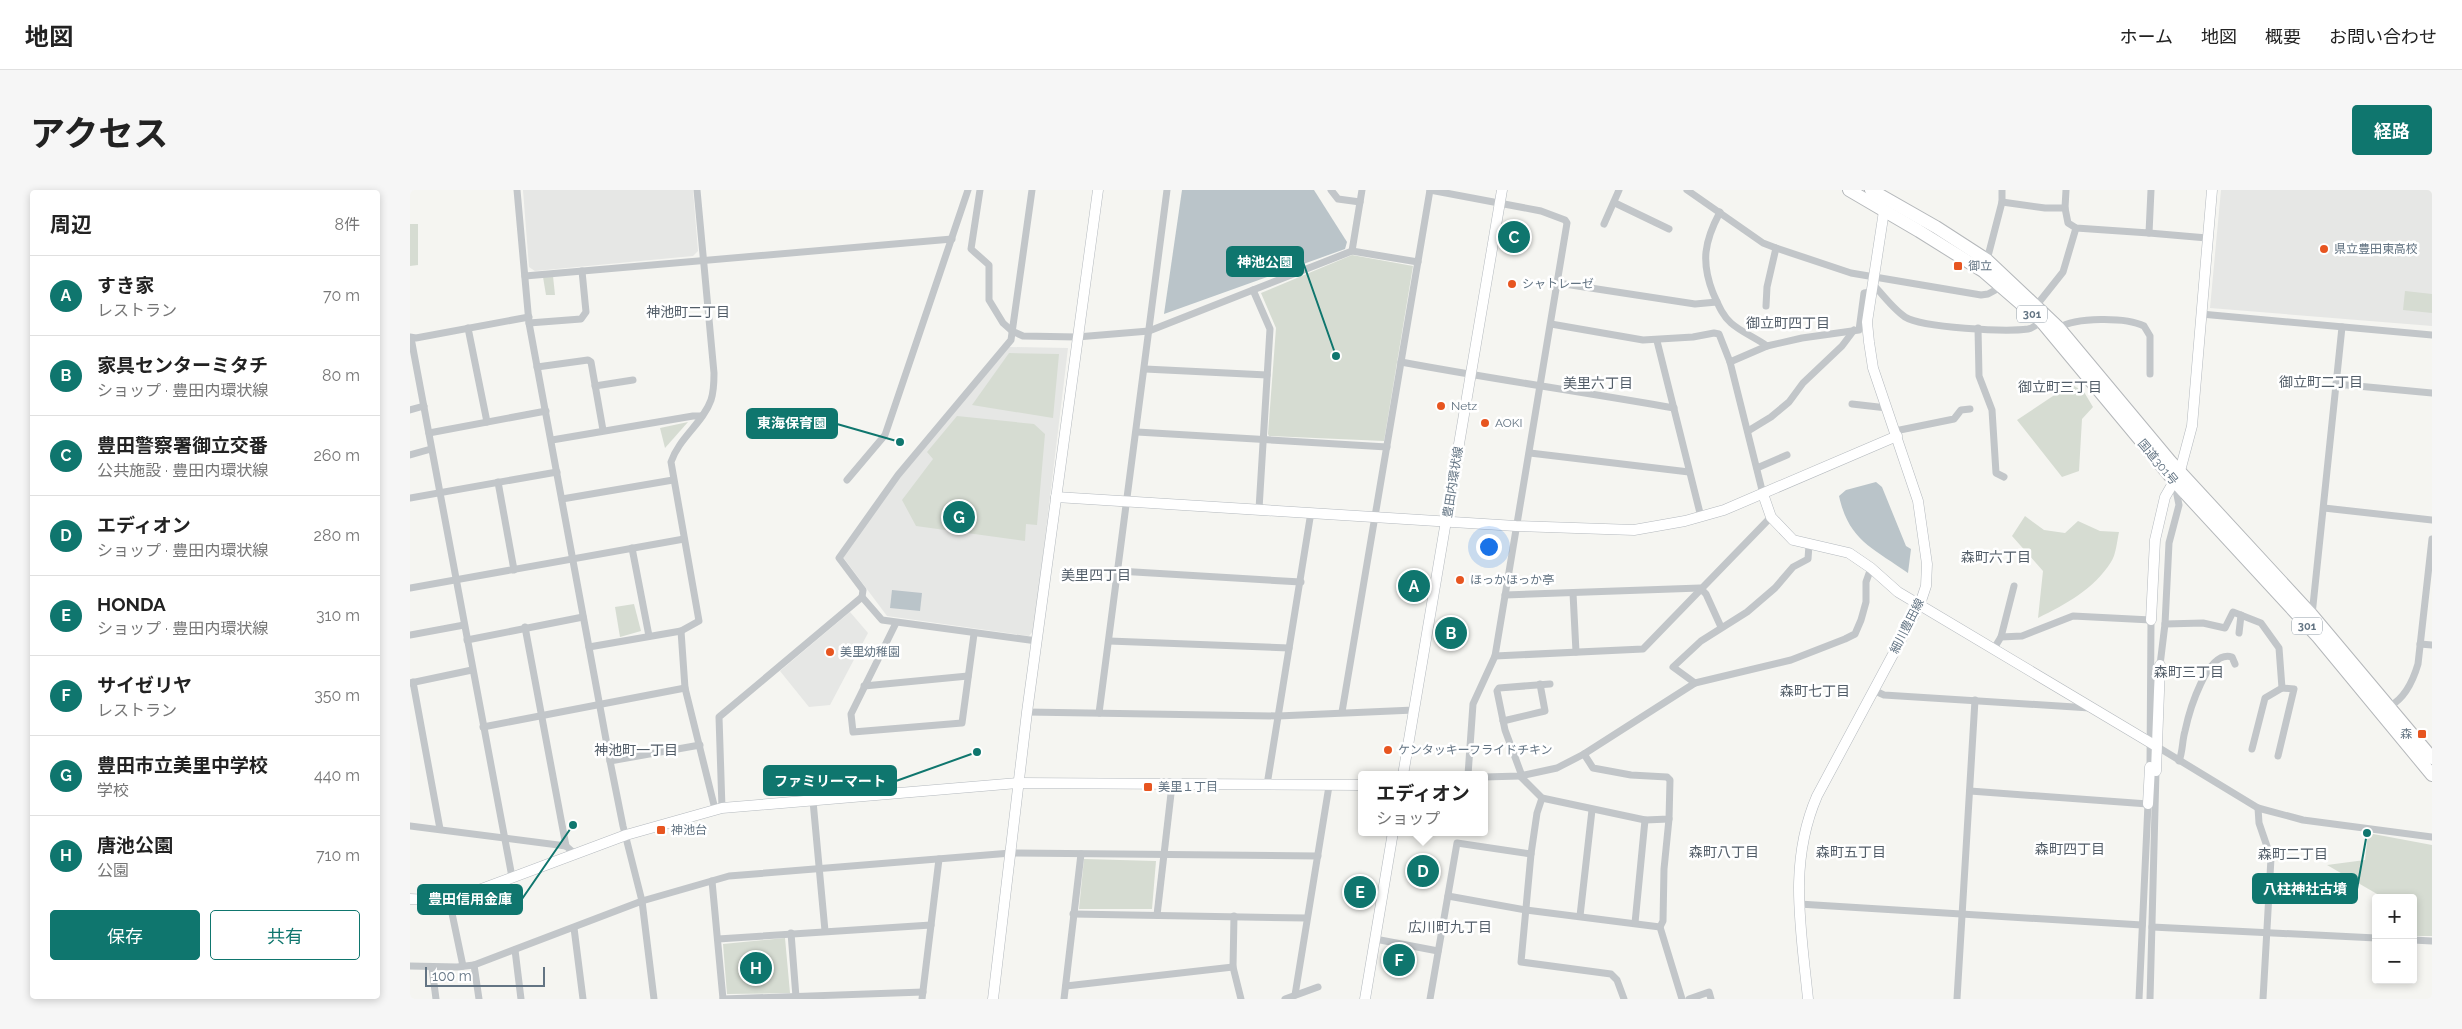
<!DOCTYPE html>
<html lang="ja">
<meta charset="utf-8">
<style>
:root{--surface:#fff;--page:#f6f6f6;--text:#222;--muted:#767676;--line:#e0e0e0;--accent:#0f766e}
body{margin:0;font-family:Raleway,"Noto Sans JP",sans-serif;background:var(--page);color:var(--text)}
.controls{position:absolute;right:15px;bottom:15px;display:grid;overflow:hidden;border-radius:5px;box-shadow:0 2px 8px #0003}
.controls button{width:45px;height:45px;display:grid;place-items:center;padding:0;border:0;border-bottom:1px solid var(--line);background:var(--surface);color:var(--text);font:25px sans-serif}
.scale{position:absolute;left:15px;bottom:12px;width:120px;box-sizing:border-box;padding-left:5px;border:2px solid #637483;border-top:0;font-size:14px;line-height:18px;white-space:nowrap;color:#637483;-webkit-text-stroke:4px #fff;paint-order:stroke}
.you{position:absolute;left:1078px;top:356px;width:18px;height:18px;margin:-12px;border:4px solid #fff;border-radius:50%;background:#1a73e8;box-shadow:0 0 0 8px #1a73e833}
.badge{display:grid;place-items:center;width:32px;height:32px;border-radius:50%;background:var(--accent);color:#fff;font-size:16px;font-weight:700}
.pin{position:absolute;translate:-50% -50%;border:2px solid #fff;box-shadow:0 1px 5px #0006}
.popup{position:absolute;left:948px;top:581px;width:130px;height:65px;box-sizing:border-box;display:grid;place-content:center;border-radius:5px;background:var(--surface);filter:drop-shadow(0 1px 4px #0005);font-size:16px;white-space:nowrap;color:var(--muted)}
.popup b{font-size:19px;color:var(--text)}
.popup::after{content:'';position:absolute;left:50%;top:100%;margin-left:-10px;border:10px solid transparent;border-top-color:var(--surface)}
.list{margin:0;padding:0;list-style:none}
h2{display:flex;justify-content:space-between;align-items:center;height:65px;margin:0;padding:0 20px;font-size:21px}
h2 small{font-size:16px;font-weight:400;color:var(--muted)}
.list li{display:grid;grid-template-columns:32px 1fr auto;gap:15px;align-items:center;box-sizing:border-box;height:80px;padding:0 20px;border-top:1px solid var(--line)}
.list b{display:block;font-size:19px;white-space:nowrap}
.list p{margin:0;font-size:16px;white-space:nowrap;color:var(--muted)}
.list em{font-size:16px;font-style:normal;color:var(--muted)}
.actions{display:flex;gap:10px;padding:15px 20px}
.actions a{flex:1;padding:11px 0;border:1px solid var(--accent);border-radius:5px;text-align:center;font-size:18px;color:var(--accent)}
.actions .main{background:var(--accent);color:#fff}
.map{position:relative;flex:none;width:2022px;height:809px;overflow:hidden;border-radius:5px}
header{display:flex;align-items:center;gap:30px;box-sizing:border-box;height:70px;padding:0 25px;background:var(--surface);border-bottom:1px solid var(--line)}
header strong{font-size:24px}
nav{display:flex;gap:28px;margin-inline-start:auto;font-size:18px}
.intro{display:flex;align-items:center;justify-content:space-between;box-sizing:border-box;height:120px;padding:0 30px}
h1{margin:0;font-size:35px}
.button{padding:12px 22px;border-radius:5px;background:var(--accent);color:#fff;font-size:18px;font-weight:700}
main{display:flex;gap:30px;padding:0 30px}
aside{flex:1;background:var(--surface);border-radius:5px;box-shadow:0 2px 8px #0003}
.map>svg:first-child{display:block}
</style>
<header>
<strong>地図</strong>
<nav><a>ホーム</a><a>地図</a><a>概要</a><a>お問い合わせ</a></nav>
</header>
<div class="intro"><h1>アクセス</h1><a class="button">経路</a></div>
<main>
<aside>
<h2>周辺<small>8件</small></h2>
<ul class="list">
<li><span class="badge">A</span><div><b>すき家</b><p>レストラン</p></div><em>70 m</em></li>
<li><span class="badge">B</span><div><b>家具センターミタチ</b><p>ショップ · 豊田内環状線</p></div><em>80 m</em></li>
<li><span class="badge">C</span><div><b>豊田警察署御立交番</b><p>公共施設 · 豊田内環状線</p></div><em>260 m</em></li>
<li><span class="badge">D</span><div><b>エディオン</b><p>ショップ · 豊田内環状線</p></div><em>280 m</em></li>
<li><span class="badge">E</span><div><b>HONDA</b><p>ショップ · 豊田内環状線</p></div><em>310 m</em></li>
<li><span class="badge">F</span><div><b>サイゼリヤ</b><p>レストラン</p></div><em>350 m</em></li>
<li><span class="badge">G</span><div><b>豊田市立美里中学校</b><p>学校</p></div><em>440 m</em></li>
<li><span class="badge">H</span><div><b>唐池公園</b><p>公園</p></div><em>710 m</em></li>
</ul>
<div class="actions"><a class="main">保存</a><a>共有</a></div>
</aside>
<div class="map">
<svg width="2022" height="809" viewBox="0 0 2022 809">
<rect width="100%" height="100%" fill="#f5f5f1"/>
<g fill="#e6e7e5">
<path d="M113 0H283L288 61 283 66 125 81 119 77Z"/>
<path d="M1811 0H2022V136L1800 118Z"/>
<path d="M599 157 658 158 624 440 619 446 477 426 433 367 489 287Z"/>
<path d="M440 422 458 443 420 515 399 517 370 481Z"/>
</g>
<g fill="#d6dcd2">
<path d="M0 34H8V75L0 76Z"/>
<path d="M942 65 1003 76 974 251 859 246 858 244 866 138 851 103Z"/>
<path d="M143 86 145 105H136L133 87Z"/>
<path d="M1995 101 2022 104V123L1993 120Z"/>
<path d="M599 163 649 164 643 228 562 215Z"/>
<path d="M1661 194 1674 202 1683 217 1672 229 1669 281 1652 287 1607 230Z"/>
<path d="M547 226 624 234 635 244 627 335 616 334 615 351 506 336 492 310 523 269 517 262Z"/>
<path d="M278 232 255 258 250 238Z"/>
<path d="M1615 326 1634 340 1655 343 1668 331 1690 341 1709 342C1707 351 1706 365 1701 372 1684 399 1656 414 1628 428L1633 381 1602 346Z"/>
<path d="M224 414 231 441 210 447 205 417Z"/>
<path d="M1958 643 2022 655V746H2007L2003 708H1974L1917 675 1955 670Z"/>
<path d="M674 669 746 671 742 719H669Z"/>
<path d="M375 748 380 803 317 804 313 754Z"/>
</g>
<g fill="#bac4c9">
<path d="M772 0H904L937 52 935 59 754 124Z"/>
<path d="M1466 292 1472 297 1496 356 1501 359 1498 383C1463 358 1439 351 1429 306L1436 300Z"/>
<path d="M482 400 512 403 510 421 480 418Z"/>
</g>
<g fill="none" stroke-linecap="round" stroke-linejoin="round">
<g stroke="#b4b9be" stroke-width="11">
<g id="secondary">
<path d="M1353 304 1361 327 1383 350 1439 363 1461 378 1488 402 1746 556"/>
<path d="M646 307 1106 336 1224 340 1275 331 1314 320 1487 246"/>
<path d="M1741 430 1745 350 1755 307 1770 281 1782 236 1802 0"/>
<path d="M1746 581 1750 475"/>
<path d="M993 585 1092 0"/>
<path d="M1738 614 1740 577"/>
<path d="M0 709 20 710 50 707 216 645 312 618 608 593 952 595"/>
<path d="M583 809 617 522 688 0"/>
<path d="M955 809 983 642"/>
<path d="M1398 809C1391 738 1378 673 1407 606L1510 414 1516 396 1517 374 1508 311 1463 178 1459 152 1457 132 1474 21"/>
</g>
</g>
<g stroke="#b5b8bb" stroke-width="14">
<g id="highway">
<path d="M1439 0 1509 41 1573 81 1631 131 1765 292 1908 447 2022 585"/>
<path d="M1461 0 1526 37 1577 70 1649 138 1760 271 1902 425 2022 568"/>
</g>
</g>
<g stroke="#c2c6c9" stroke-width="7">
<path d="M107 0 119 133 200 571 213 636 232 711 244 809"/>
<path d="M570 0 561 59 579 75V110L593 133 602 141 613 146 667 147 739 141 942 61 1008 72"/>
<path d="M921 0 928 9 950 12"/>
<path d="M1020 0 1131 21 1155 30 1157 33 1085 466 1063 514 1058 585"/>
<path d="M1277 0 1353 53 1366 58 1441 83 1571 105 1578 104 1591 97"/>
<path d="M1592 12 1635 18H1655L1658 33 1666 38 1739 43 1741 0"/>
<path d="M1205 13 1259 39"/>
<path d="M1655 18 1656 0"/>
<path d="M1310 22C1294 52 1291 72 1303 103 1308 114 1312 125 1321 133 1331 142 1346 148 1357 156L1392 148 1449 140 1454 103 1461 102"/>
<path d="M1194 34 1209 0"/>
<path d="M1739 43 1797 48"/>
<path d="M942 61 952 0"/>
<path d="M1577 70 1592 12V0"/>
<path d="M115 86 542 49"/>
<path d="M1148 93 1285 114 1307 112"/>
<path d="M1462 93C1472 104 1483 119 1495 127 1513 138 1596 142 1618 139 1623 138 1627 135 1631 131"/>
<path d="M843 100 860 139 849 319"/>
<path d="M1356 116 1357 97 1366 58"/>
<path d="M1626 116 1653 82 1666 38"/>
<path d="M1791 124 2022 145"/>
<path d="M119 133 171 129 176 122 172 81"/>
<path d="M1141 134 1233 150 1283 147 1304 143 1309 144 1320 172 1353 304"/>
<path d="M58 138 77 232"/>
<path d="M1568 138 1569 186 1582 220 1586 283 1594 287"/>
<path d="M1649 138C1665 127 1716 127 1734 136L1740 146V184"/>
<path d="M0 147 6 148 119 127"/>
<path d="M1 148 102 687"/>
<path d="M1247 151 1291 327"/>
<path d="M991 172C1082 189 1173 202 1264 218"/>
<path d="M1320 172 1357 156"/>
<path d="M127 177 178 170 181 172 193 240"/>
<path d="M735 179 857 185"/>
<path d="M1926 194 2022 203"/>
<path d="M185 196 223 190"/>
<path d="M1442 214 1477 218"/>
<path d="M0 220 14 216"/>
<path d="M1338 241 1361 227 1379 212 1393 193 1432 156 1444 140"/>
<path d="M1485 241 1544 229 1551 220 1560 219"/>
<path d="M727 242 977 257"/>
<path d="M19 243 136 221"/>
<path d="M142 250 283 226H291"/>
<path d="M1120 263 1279 282"/>
<path d="M0 265 21 259"/>
<path d="M1347 278 1377 265"/>
<path d="M437 290 475 245 558 0"/>
<path d="M88 292 104 380"/>
<path d="M0 308 147 282"/>
<path d="M152 309 263 290"/>
<path d="M1914 318 2022 330"/>
<path d="M222 358 239 446"/>
<path d="M708 381 891 392"/>
<path d="M0 398 274 349"/>
<path d="M1163 403 1166 462"/>
<path d="M1095 405 1290 398 1296 404 1311 437"/>
<path d="M452 407 472 430 627 451"/>
<path d="M1902 425 1932 137"/>
<path d="M486 433 441 524 443 542 552 533 564 444"/>
<path d="M1755 434 1793 433 1815 438 1823 422 1851 433 1869 458 1872 498 1855 508 1842 559"/>
<path d="M115 437 156 656"/>
<path d="M271 441 275 498 305 619"/>
<path d="M1829 443 1831 425"/>
<path d="M0 445 54 435"/>
<path d="M1591 447 1604 396"/>
<path d="M57 450 173 427"/>
<path d="M699 451 879 458"/>
<path d="M2010 454 2022 455"/>
<path d="M179 457 271 441 289 431 261 272C269 248 293 233 301 210 304 201 304 192 304 183L287 0"/>
<path d="M1583 460 1591 447 1612 446 1663 426 1741 430 1740 577"/>
<path d="M1085 466 1233 459 1361 327"/>
<path d="M1750 475 1755 434 1759 353 1769 315 1765 295"/>
<path d="M3 492 30 639"/>
<path d="M0 493 62 480"/>
<path d="M1285 493 1263 477 1291 451 1337 422 1365 398 1383 377 1398 369 1399 355"/>
<path d="M454 496 558 486"/>
<path d="M1463 500 1474 505 1680 518"/>
<path d="M1980 516C1995 508 2003 491 2008 474L2022 349"/>
<path d="M617 522 868 526 1004 520"/>
<path d="M932 522 1020 0"/>
<path d="M689 523 757 0"/>
<path d="M1093 531 1135 521 1130 494"/>
<path d="M73 537 275 498"/>
<path d="M1746 556 1848 618 1893 630 2022 647"/>
<path d="M1868 566 1884 499 1872 498"/>
<path d="M200 571 290 555"/>
<path d="M1769 571C1773 561 1772 551 1775 541 1779 522 1797 459 1822 467L1825 474"/>
<path d="M1110 586 1132 608 1235 630 1259 629 1260 590 1257 587 1221 585 1183 578 1174 564"/>
<path d="M1112 586 1095 540 1087 501 1089 498 1140 494"/>
<path d="M1074 587 1110 586 1147 578 1174 564 1285 493 1381 470 1435 449 1445 444 1451 430 1456 412V392L1461 378"/>
<path d="M857 595 901 322"/>
<path d="M1560 601 1738 614 1729 809"/>
<path d="M1132 608 1127 623 1121 664 1111 772 1201 784 1207 790 1214 809"/>
<path d="M403 611 415 741"/>
<path d="M312 618 309 527 452 407 453 400 429 368 488 285 601 150 622 0"/>
<path d="M1848 618 1849 633 1861 668 1853 809"/>
<path d="M0 636 156 656 165 664"/>
<path d="M302 691 313 809"/>
<path d="M1038 706 1116 720 1250 737 1272 809"/>
<path d="M39 709 53 776"/>
<path d="M1389 714 1732 735"/>
<path d="M663 724 896 728"/>
<path d="M747 725 762 595"/>
<path d="M824 726 823 777 831 809"/>
<path d="M1170 726 1182 620"/>
<path d="M1225 733 1235 630"/>
<path d="M1250 737 1253 731 1254 679 1259 629"/>
<path d="M1742 737 1966 748"/>
<path d="M164 738 173 809"/>
<path d="M381 743 386 807"/>
<path d="M308 749 521 735"/>
<path d="M965 749 1028 761"/>
<path d="M2003 750 2022 751"/>
<path d="M105 760 111 809"/>
<path d="M64 775 69 809"/>
<path d="M0 776 47 777 64 775 232 711 319 686 601 663 908 666"/>
<path d="M22 778 26 809"/>
<path d="M656 796 823 777"/>
<path d="M885 805 919 596"/>
<path d="M313 809 513 802"/>
<path d="M512 809 529 669"/>
<path d="M654 809 671 664"/>
<path d="M875 809 908 797"/>
<path d="M1020 809 1047 653 1121 664"/>
<path d="M1279 809 1299 802 1301 809"/>
<path d="M1547 809 1565 510"/>
<path d="M1740 809 1746 581"/>
</g>
<use href="#secondary" stroke="#fff" stroke-width="10"/>
<use href="#highway" stroke="#fff" stroke-width="12"/>
</g>
<g fill="#e75520" stroke="#fff" stroke-width="2">
<circle cx="1914" cy="59" r="5"/>
<rect x="1543" y="71" width="10" height="10" rx="2.5"/>
<circle cx="1102" cy="94" r="5"/>
<circle cx="1031" cy="216" r="5"/>
<circle cx="1075" cy="233" r="5"/>
<circle cx="1050" cy="390" r="5"/>
<circle cx="420" cy="462" r="5"/>
<rect x="2007" y="539" width="10" height="10" rx="2.5"/>
<circle cx="978" cy="560" r="5"/>
<rect x="733" y="592" width="10" height="10" rx="2.5"/>
<rect x="246" y="635" width="10" height="10" rx="2.5"/>
</g>
<g text-anchor="middle" dominant-baseline="central" stroke-width="5" stroke-linejoin="round" paint-order="stroke">
<g fill="#fff" stroke="#929ea8" stroke-width="1">
<rect x="1607" y="115.5" width="30" height="17" rx="4"/>
<rect x="1882" y="427.5" width="30" height="17" rx="4"/>
</g>
<g font-size="11" font-weight="bold" fill="#637483">
<text x="1622" y="124">301</text>
<text x="1897" y="436">301</text>
</g>
<g font-size="12" fill="#637483" stroke="#fff" text-anchor="start">
<text x="1924" y="59">県立豊田東高校</text>
<text x="1558" y="76">御立</text>
<text x="1112" y="94">シャトレーゼ</text>
<text x="1041" y="216">Netz</text>
<text x="1085" y="233">AOKI</text>
<text x="1060" y="390">ほっかほっか亭</text>
<text x="430" y="462">美里幼稚園</text>
<text x="2002" y="544" text-anchor="end">森</text>
<text x="988" y="560">ケンタッキーフライドチキン</text>
<text x="748" y="597">美里１丁目</text>
<text x="261" y="640">神池台</text>
</g>
<g font-size="12" fill="#637483" stroke="#fff">
<text transform="translate(1748 272) rotate(50)">国道301号</text>
<text transform="translate(1043 292) rotate(-81)">豊田内環状線</text>
<text transform="translate(1497 436) rotate(-63)">細川豊田線</text>
</g>
<g font-size="14" fill="#525d68" stroke="#fff">
<text x="278" y="122">神池町二丁目</text>
<text x="1378" y="133">御立町四丁目</text>
<text x="1911" y="192">御立町二丁目</text>
<text x="1188" y="193">美里六丁目</text>
<text x="1650" y="197">御立町三丁目</text>
<text x="1586" y="367">森町六丁目</text>
<text x="686" y="385">美里四丁目</text>
<text x="1779" y="482">森町三丁目</text>
<text x="1405" y="501">森町七丁目</text>
<text x="226" y="560">神池町一丁目</text>
<text x="1660" y="659">森町四丁目</text>
<text x="1314" y="662">森町八丁目</text>
<text x="1441" y="662">森町五丁目</text>
<text x="1883" y="664">森町二丁目</text>
<text x="1040" y="737">広川町九丁目</text>
</g>
</g>
<path fill="none" stroke="#0f766e" stroke-width="2" d="M926 166L893 72M490 252L427 234M567 562L486 591M1957 643L1947 699M163 635L112 709"/>
<g fill="#0f766e" stroke="#fff" stroke-width="2">
<circle cx="926" cy="166" r="5"/>
<circle cx="490" cy="252" r="5"/>
<circle cx="567" cy="562" r="5"/>
<circle cx="1957" cy="643" r="5"/>
<circle cx="163" cy="635" r="5"/>
</g>
<g fill="#0f766e" stroke="#0f766e" stroke-width="2">
<rect x="817" y="57" width="76" height="29" rx="5"/>
<rect x="337" y="219" width="90" height="29" rx="5"/>
<rect x="354" y="576" width="132" height="29" rx="5"/>
<rect x="1843" y="684" width="104" height="29" rx="5"/>
<rect x="8" y="695" width="104" height="29" rx="5"/>
</g>
<g font-size="14" text-anchor="middle" font-weight="bold" fill="#fff">
<text x="855" y="77">神池公園</text>
<text x="382" y="238">東海保育園</text>
<text x="420" y="596">ファミリーマート</text>
<text x="1895" y="704">八柱神社古墳</text>
<text x="60" y="714">豊田信用金庫</text>
</g>
</svg>
<div class="controls">
<button>+</button>
<button>−</button>
</div>
<div class="scale">100 m</div>
<div class="you"></div>
<div class="pin badge" style="left:1004px;top:396px">A</div>
<div class="pin badge" style="left:1041px;top:443px">B</div>
<div class="pin badge" style="left:1104px;top:47px">C</div>
<div class="pin badge" style="left:1013px;top:681px">D</div>
<div class="popup"><b>エディオン</b>ショップ</div>
<div class="pin badge" style="left:950px;top:702px">E</div>
<div class="pin badge" style="left:989px;top:770px">F</div>
<div class="pin badge" style="left:549px;top:327px">G</div>
<div class="pin badge" style="left:346px;top:778px">H</div>
</div>
</main>
